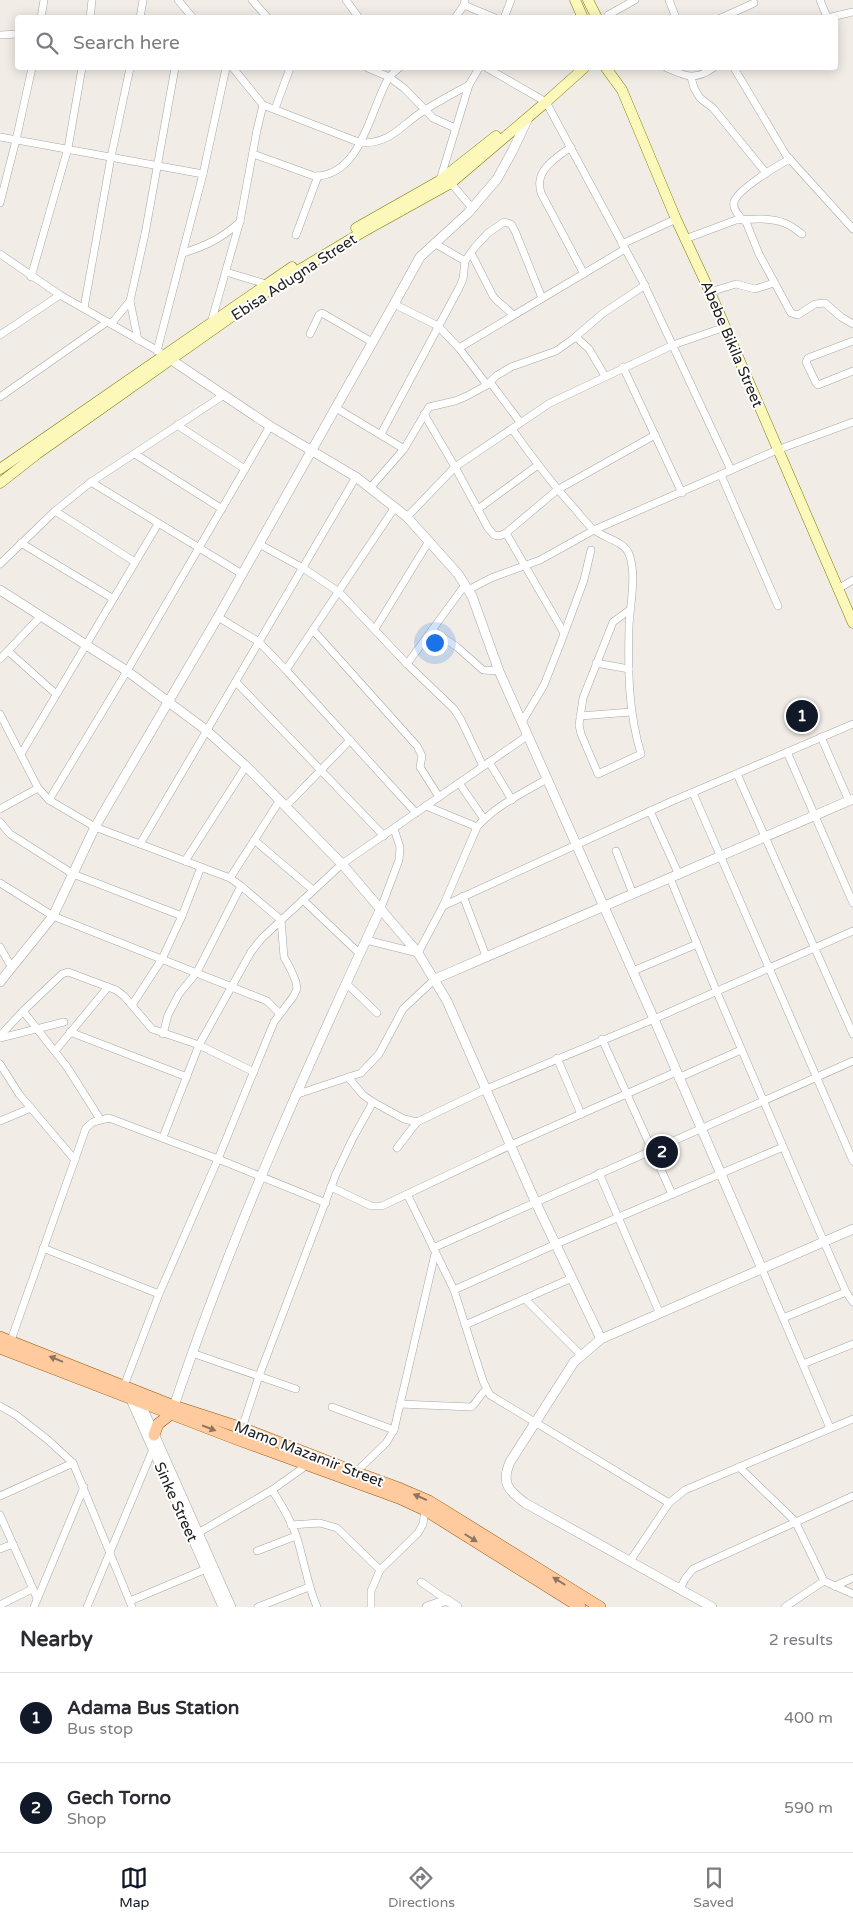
<!DOCTYPE html>
<style>
:root{--surface:#fff;--page:#f7f7f7;--text:#2b2b33;--muted:#7c7c81;--line:#e1e1e2;--accent:#111827}
body{margin:0;font-family:"Varela Round",sans-serif;background:var(--page);color:var(--text)}
.you{position:absolute;left:434px;top:642px;width:18px;height:18px;margin:-12px;border:4px solid #fff;border-radius:50%;background:#1a73e8;box-shadow:0 0 0 8px #1a73e833}
.badge{display:grid;place-items:center;width:32px;height:32px;border-radius:50%;background:var(--accent);color:#fff;font-size:16px;font-weight:700}
.pin{position:absolute;translate:-50% -50%;border:2px solid #fff;box-shadow:0 1px 5px #0006}
.list{margin:0;padding:0;list-style:none}
h2{display:flex;justify-content:space-between;align-items:center;height:65px;margin:0;padding:0 20px;font-size:21px}
h2 small{font-size:16px;font-weight:400;color:var(--muted)}
.list li{display:grid;grid-template-columns:32px 1fr auto;gap:15px;align-items:center;box-sizing:border-box;height:90px;padding:0 20px;border-top:1px solid var(--line)}
.list b{display:block;font-size:19px;white-space:nowrap}
.list p{margin:0;font-size:16px;white-space:nowrap;color:var(--muted)}
.list em{font-size:16px;font-style:normal;color:var(--muted)}
.icon{flex:none;width:28px;height:28px;fill:none;stroke:currentColor;stroke-width:2;stroke-linecap:round;stroke-linejoin:round}
.map{position:relative;flex:none;width:853px;height:1607px;overflow:hidden}
.search{position:absolute;background:var(--surface);box-shadow:0 2px 12px #0003;left:15px;right:15px;top:15px;height:55px;display:flex;align-items:center;gap:12px;box-sizing:border-box;padding:0 18px;border-radius:5px;color:var(--muted);font-size:19px}
.sheet{height:245px;background:var(--surface)}
nav{display:flex;justify-content:space-around;align-items:center;box-sizing:border-box;height:70px;border-top:1px solid var(--line);background:var(--surface);font-size:14px;color:var(--muted)}
nav a{display:grid;justify-items:center;gap:2px}
nav .on{color:var(--accent)}
.map>svg:first-child{display:block}
</style>
<div class="map">
<svg width="853" height="1607" viewBox="0 0 853 1607">
<rect width="100%" height="100%" fill="#f1ece6"/>
<g fill="none" stroke-linecap="round" stroke-linejoin="round">
<g stroke="#a7a7a7" stroke-width="8">
<g id="minor">
<path d="M178 0 193 18"/>
<path d="M252 0 268 18"/>
<path d="M346 0 359 18"/>
<path d="M669 0 676 18"/>
<path d="M820 0 827 17"/>
<path d="M464 5 495 18"/>
<path d="M41 18 44 0"/>
<path d="M90 18 92 0"/>
<path d="M140 18 143 0"/>
<path d="M455 18 464 5 465 0"/>
<path d="M504 18 511 0"/>
<path d="M610 18 608 15 635 0"/>
<path d="M721 18 754 3"/>
<path d="M827 18 853 12"/>
<path d="M0 35 18 34"/>
<path d="M233 68 263 105 361 143C393 143 400 125 425 110 439 101 454 93 469 85"/>
<path d="M368 68 389 77 405 89 433 118 455 128"/>
<path d="M487 68 546 102 642 280 731 470"/>
<path d="M667 68C685 76 695 81 713 68"/>
<path d="M734 68 786 155 853 229"/>
<path d="M691 77 694 88 700 98 713 108 766 173"/>
<path d="M275 109 290 68"/>
<path d="M0 137 203 174"/>
<path d="M571 147C560 155 542 166 540 180 539 184 540 189 541 193L584 274"/>
<path d="M253 154 314 176C361 177 370 110 388 79 391 74 395 71 399 68"/>
<path d="M790 159C778 165 737 190 734 202 732 209 741 219 746 222L759 254 791 313 798 315 815 304 825 303 841 317 853 324"/>
<path d="M440 180 469 85 479 68"/>
<path d="M451 183 472 208"/>
<path d="M0 203 16 140 32 68"/>
<path d="M296 235 318 176"/>
<path d="M685 239 736 220C751 219 770 217 784 223 791 225 796 230 802 234"/>
<path d="M434 243 465 261"/>
<path d="M622 244 676 219"/>
<path d="M183 253C206 246 222 238 240 222"/>
<path d="M471 253 493 296C498 303 507 308 513 315"/>
<path d="M0 254 60 295 160 352"/>
<path d="M226 272 266 284"/>
<path d="M31 277 68 148 82 68"/>
<path d="M710 292 736 284 755 289 774 283"/>
<path d="M130 301 138 340"/>
<path d="M394 304 438 326 459 348 487 385"/>
<path d="M84 308 111 157 130 68"/>
<path d="M211 323 240 221 257 130 263 105"/>
<path d="M111 324 130 301 145 234 175 68"/>
<path d="M310 334 319 315 322 313 372 342"/>
<path d="M0 335 60 295"/>
<path d="M576 337 589 349 605 376"/>
<path d="M853 341 808 358 806 362 816 383 818 385 853 371"/>
<path d="M459 348 625 249"/>
<path d="M157 351 203 174 226 68"/>
<path d="M623 367 682 493"/>
<path d="M490 382 520 422"/>
<path d="M0 397 107 322"/>
<path d="M336 408 404 449"/>
<path d="M424 414 455 467 488 528 494 535 499 536 506 533 557 490 655 435"/>
<path d="M177 425 245 469"/>
<path d="M512 429C532 457 552 484 575 509 581 516 586 523 593 529 603 538 624 541 629 554 637 574 630 605 629 626 628 672 628 710 641 754L598 774 581 734 579 725 583 698 613 622 631 609"/>
<path d="M381 434 459 288 463 279 465 261 475 247 488 233 504 222 511 224 515 231 542 298"/>
<path d="M135 454 222 509"/>
<path d="M721 475 778 606"/>
<path d="M91 482 242 574"/>
<path d="M370 488 404 449 429 407 455 401 467 396 487 385 496 376 511 367 556 351 573 339 602 314 645 285"/>
<path d="M478 509 538 465"/>
<path d="M55 511 135 562"/>
<path d="M407 517 455 467 550 403 673 345 725 327"/>
<path d="M506 533 564 633"/>
<path d="M21 543 112 598"/>
<path d="M259 544 303 568 339 592 407 664 454 709 461 720 483 766"/>
<path d="M0 564 55 511 91 482 224 395"/>
<path d="M838 589 853 580"/>
<path d="M468 590 491 578 540 560 594 530 777 450 853 422"/>
<path d="M218 617 259 642 286 670 416 813"/>
<path d="M375 629 429 541"/>
<path d="M313 630 417 746 422 756 420 767 439 797"/>
<path d="M432 630 457 647 483 670 499 671"/>
<path d="M8 651 56 694"/>
<path d="M0 659 40 617"/>
<path d="M596 663 629 669"/>
<path d="M407 664 465 585"/>
<path d="M286 670 395 507"/>
<path d="M236 682 384 836"/>
<path d="M0 714 38 788 49 800 95 827 230 878 241 886 281 920 284 957 291 970 296 982 297 989 293 997 274 1022 218 1159 159 1294 124 1386"/>
<path d="M580 716 631 712"/>
<path d="M522 722 544 685 561 642 584 580 591 550"/>
<path d="M821 737 849 801"/>
<path d="M787 752 853 903"/>
<path d="M21 754 158 524"/>
<path d="M489 762 512 800"/>
<path d="M737 774 853 1034"/>
<path d="M459 783 484 819"/>
<path d="M693 793 853 1161"/>
<path d="M49 800 127 671 270 426"/>
<path d="M286 806 350 740"/>
<path d="M426 806 477 827"/>
<path d="M0 809 38 788"/>
<path d="M650 811 679 875"/>
<path d="M0 822 10 834 73 874 182 916"/>
<path d="M254 840 313 890"/>
<path d="M140 844 356 477"/>
<path d="M616 851 633 894"/>
<path d="M185 861 246 766"/>
<path d="M230 878 280 800"/>
<path d="M670 878 716 990 824 1242 846 1292 853 1302"/>
<path d="M0 883 53 916 267 1001 279 1013"/>
<path d="M463 896 486 956"/>
<path d="M303 900 360 954"/>
<path d="M443 906 477 827C495 806 523 793 547 779"/>
<path d="M381 908 399 860 400 847 394 829"/>
<path d="M366 940 418 953 443 906 670 802 853 724"/>
<path d="M0 947 12 968"/>
<path d="M633 971 697 944"/>
<path d="M346 983 377 1013"/>
<path d="M132 1005 162 959 182 916 201 867"/>
<path d="M23 1011 67 1067 100 1119"/>
<path d="M70 1032 187 1077"/>
<path d="M163 1034 168 1015 179 994 197 972 241 886"/>
<path d="M0 1036 23 1011 62 974 68 972 116 990 124 996 152 1029 199 1045 254 1072"/>
<path d="M0 1038 64 1022"/>
<path d="M602 1039 672 1194"/>
<path d="M55 1051 108 987"/>
<path d="M557 1058 581 1114"/>
<path d="M0 1064 19 1094 75 1160"/>
<path d="M348 1077 363 1095 373 1102 404 1119 417 1122 486 1089 654 1019 853 931"/>
<path d="M678 1078 741 1050"/>
<path d="M295 1095 361 1073 379 1054 403 1009 435 979"/>
<path d="M0 1121 31 1108"/>
<path d="M163 1137 199 1045 251 952 262 938 342 864 527 736"/>
<path d="M397 1148 417 1122"/>
<path d="M599 1173 660 1314"/>
<path d="M331 1187 371 1206H382L511 1145 676 1072"/>
<path d="M407 1194 454 1290 483 1381 490 1395 669 1503"/>
<path d="M43 1248 159 1294"/>
<path d="M433 1248 853 1061"/>
<path d="M762 1269 830 1428"/>
<path d="M454 1290 556 1244 783 1147"/>
<path d="M525 1299 581 1355"/>
<path d="M783 1318 846 1292"/>
<path d="M465 1325 572 1278"/>
<path d="M10 1343 86 1128 93 1122 109 1118 218 1159 326 1203"/>
<path d="M192 1353 296 1389"/>
<path d="M803 1364 853 1344"/>
<path d="M400 1404 471 1407C477 1403 479 1395 486 1390"/>
<path d="M0 1406 16 1415 48 1440 73 1463 132 1607"/>
<path d="M332 1407 394 1430"/>
<path d="M242 1428 259 1376 336 1174 353 1138 373 1102"/>
<path d="M739 1467 795 1521 824 1581 853 1594"/>
<path d="M354 1474 386 1443 394 1430 435 1254"/>
<path d="M272 1490C282 1505 290 1519 296 1535 304 1559 307 1584 317 1607"/>
<path d="M0 1496 73 1463"/>
<path d="M0 1515 37 1598"/>
<path d="M291 1525 320 1523 337 1528 380 1570"/>
<path d="M198 1533 272 1490 307 1465"/>
<path d="M0 1549 13 1544"/>
<path d="M257 1551 296 1536"/>
<path d="M630 1561 669 1503 685 1490 853 1419"/>
<path d="M421 1582 447 1600"/>
<path d="M835 1586 853 1578"/>
<path d="M680 1589 685 1579 693 1569 853 1496"/>
<path d="M130 1601 206 1569"/>
<path d="M0 1605 32 1589"/>
<path d="M34 1607 84 1487"/>
<path d="M87 1607 154 1447"/>
<path d="M258 1607 309 1587"/>
<path d="M371 1607V1591L380 1570 418 1533 423 1524 425 1510"/>
<path d="M785 1607 824 1581"/>
</g>
</g>
<g stroke="#a7a7a7" stroke-width="10">
<g id="tertiary">
<path d="M167 357 270 426 356 477 370 488 407 517 458 574 472 596 499 671 654 1019 762 1269"/>
<path d="M0 590 127 671 206 730 246 766 342 864 418 953 447 1001 535 1201 601 1339"/>
<path d="M435 979 853 799"/>
<path d="M0 982 53 916 95 827 218 617 394 304 420 257 468 213 497 179 513 150 528 118"/>
<path d="M129 1395 223 1607"/>
<path d="M139 1400 231 1607"/>
<path d="M174 1406C231 1236 305 1071 381 908"/>
<path d="M427 1607 447 1600 457 1607"/>
<path d="M712 1607 525 1503C508 1490 501 1483 510 1462L574 1362 601 1339 853 1229"/>
</g>
</g>
<g stroke="#7d7d02" stroke-width="11">
<g id="secondary">
<path d="M575 0 583 18"/>
<path d="M588 0 597 18"/>
<path d="M606 68 622 90 676 219 710 292 853 623"/>
<path d="M356 228 439 181 496 136"/>
<path d="M0 469 292 267"/>
<path d="M0 483 37 454 289 276 361 233 451 183 546 102 584 68"/>
</g>
</g>
<g stroke="#9c5800" stroke-width="12">
<g id="primary">
<path d="M0 1337 174 1406 242 1428 355 1472 401 1489 429 1501 600 1607"/>
<path d="M0 1348 239 1440 399 1498 425 1510 580 1607"/>
<path d="M154 1435 158 1424 171 1414"/>
</g>
</g>
<use href="#minor" stroke="#fff" stroke-width="7"/>
<use href="#tertiary" stroke="#fff" stroke-width="9"/>
<use href="#secondary" stroke="#fbf8ba" stroke-width="10"/>
<use href="#primary" stroke="#feca9e" stroke-width="11"/>
</g>
<defs><path id="oneway-solid" d="M-6-.8H1V-3.2L6.5 0L1 3.2V.8H-6Z" transform="scale(1.25)"/></defs>
<g fill="#8f755f">
<use href="#oneway-solid" transform="translate(56 1359) rotate(-158)"/>
<use href="#oneway-solid" transform="translate(209 1428) rotate(21)"/>
<use href="#oneway-solid" transform="translate(420 1497) rotate(-156)"/>
<use href="#oneway-solid" transform="translate(471 1538) rotate(32)"/>
<use href="#oneway-solid" transform="translate(559 1581) rotate(-148)"/>
</g>
<g text-anchor="middle" dominant-baseline="central" stroke-width="4" stroke-linejoin="round" paint-order="stroke">
<g font-size="15" fill="#202020" stroke="#fff">
<text transform="translate(294 277) rotate(-33)">Ebisa Adugna Street</text>
<text transform="translate(732 344) rotate(67)">Abebe Bikila Street</text>
<text transform="translate(309 1454) rotate(21)">Mamo Mazamir Street</text>
<text transform="translate(176 1502) rotate(66)">Sinke Street</text>
</g>
</g>
</svg>
<div class="you"></div>
<div class="pin badge" style="left:802px;top:716px">1</div>
<div class="pin badge" style="left:662px;top:1152px">2</div>
<div class="search"><svg class="icon" aria-label="search" viewBox="0 0 24 24"><circle cx="10" cy="10" r="6"/><path d="M15 15l6 6"/></svg>Search here</div>
</div>
<section class="sheet">
<h2>Nearby<small>2 results</small></h2>
<ul class="list">
<li><span class="badge">1</span><div><b>Adama Bus Station</b><p>Bus stop</p></div><em>400 m</em></li>
<li><span class="badge">2</span><div><b>Gech Torno</b><p>Shop</p></div><em>590 m</em></li>
</ul>
</section>
<nav>
<a class="on"><svg class="icon" aria-label="map" viewBox="0 0 24 24"><path d="M3 6l6-2 6 2 6-2v14l-6 2-6-2-6 2zM9 4v14M15 6v14"/></svg>Map</a>
<a><svg class="icon" aria-label="directions" viewBox="0 0 24 24"><path d="M12 3l9 9-9 9-9-9zM9 14v-3h6M13 9l2 2-2 2"/></svg>Directions</a>
<a><svg class="icon" aria-label="saved" viewBox="0 0 24 24"><path d="M7 4h10v16l-5-4-5 4z"/></svg>Saved</a>
</nav>
